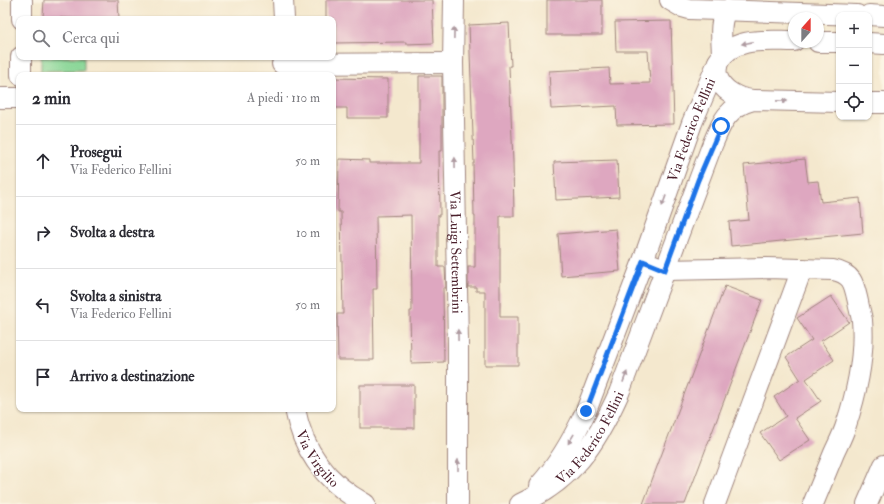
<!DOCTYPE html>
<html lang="it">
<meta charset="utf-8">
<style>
:root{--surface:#fff;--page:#f7f7f7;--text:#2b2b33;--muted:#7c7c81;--line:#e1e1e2}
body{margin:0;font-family:"IM FELL Double Pica",serif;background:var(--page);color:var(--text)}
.controls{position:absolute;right:12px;top:12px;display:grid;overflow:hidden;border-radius:8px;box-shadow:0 1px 3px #0004}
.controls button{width:36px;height:36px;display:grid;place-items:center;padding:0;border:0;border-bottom:1px solid var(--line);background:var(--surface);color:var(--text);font:20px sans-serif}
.compass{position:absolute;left:788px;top:12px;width:36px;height:36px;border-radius:50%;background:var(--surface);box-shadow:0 1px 3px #0004;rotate:21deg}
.stop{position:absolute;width:12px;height:12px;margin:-9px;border:3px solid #1a73e8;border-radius:50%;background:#fff}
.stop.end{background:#1a73e8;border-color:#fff;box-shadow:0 1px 4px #0008}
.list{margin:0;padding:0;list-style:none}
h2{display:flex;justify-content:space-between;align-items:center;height:52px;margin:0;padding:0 16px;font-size:17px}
h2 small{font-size:13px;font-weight:400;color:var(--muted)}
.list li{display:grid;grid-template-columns:26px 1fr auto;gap:12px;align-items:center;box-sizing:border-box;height:72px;padding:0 16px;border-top:1px solid var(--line)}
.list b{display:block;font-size:15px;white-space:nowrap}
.list p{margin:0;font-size:13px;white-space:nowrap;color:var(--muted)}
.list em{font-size:13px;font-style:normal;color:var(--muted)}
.icon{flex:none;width:22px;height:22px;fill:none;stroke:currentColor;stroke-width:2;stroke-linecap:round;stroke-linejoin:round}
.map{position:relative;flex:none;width:884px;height:504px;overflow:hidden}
.search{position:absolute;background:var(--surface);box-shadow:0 1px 3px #0004;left:16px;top:16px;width:320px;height:44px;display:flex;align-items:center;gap:10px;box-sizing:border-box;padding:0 14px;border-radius:8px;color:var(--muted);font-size:15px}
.panel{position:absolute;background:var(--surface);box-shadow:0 1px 3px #0004;left:16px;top:72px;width:320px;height:340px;border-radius:8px}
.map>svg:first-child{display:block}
</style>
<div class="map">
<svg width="884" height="504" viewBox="0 0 884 504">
<rect width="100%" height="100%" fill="#fcf5e5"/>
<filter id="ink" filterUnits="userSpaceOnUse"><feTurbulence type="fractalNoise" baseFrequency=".025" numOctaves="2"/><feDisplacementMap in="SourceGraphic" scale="8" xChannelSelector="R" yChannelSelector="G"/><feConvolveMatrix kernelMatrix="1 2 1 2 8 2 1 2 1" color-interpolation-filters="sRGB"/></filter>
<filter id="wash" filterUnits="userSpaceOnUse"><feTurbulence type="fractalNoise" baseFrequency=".012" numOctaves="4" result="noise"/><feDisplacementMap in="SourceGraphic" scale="16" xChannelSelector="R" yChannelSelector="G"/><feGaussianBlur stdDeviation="0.9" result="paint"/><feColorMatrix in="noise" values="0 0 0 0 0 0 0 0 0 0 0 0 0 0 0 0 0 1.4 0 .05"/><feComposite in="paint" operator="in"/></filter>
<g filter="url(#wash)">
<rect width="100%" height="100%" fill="#f4e8ce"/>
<path fill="#86d595" stroke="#687a60" d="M41 57H84V70L41 71Z"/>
<g id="blocks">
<g fill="#dea7c0">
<path d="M44 0H118L119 19H91L43 17Z"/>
<path d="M326 0H432L434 43 406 44V42L333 43V19H326Z"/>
<rect x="547" y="0" width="55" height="35"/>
<path d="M671 21 674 124 617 125 616 106 551 109 549 71 609 68 610 84 650 83 648 51H616L615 22Z"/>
<path d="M509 23 511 66H509L513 162 514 216H500V317H518V365H485V291H476V287H468V267H475V216H474L473 163H474L469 25Z"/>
<path d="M419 76H442V151H439L440 215H438V267H445L446 288H443L444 362 411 363 410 311H412L411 215 376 216 377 289H373L374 360H338L337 314H343L341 212H338L339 159 369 160V163H419Z"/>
<path d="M334 78 388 79V118H347V108H333Z"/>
<path d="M805 159 808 182 818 181 821 202 860 198 863 233 731 246 729 222 749 220 744 165Z"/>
<path d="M617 160 619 197 556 200 554 162Z"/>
<path d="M616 229 620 271 561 276 558 234Z"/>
<path d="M725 286 762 300 685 504H643Z"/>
<path d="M831 296 849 322 821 341 834 360 806 379 821 401 795 418 810 440 779 460 760 433 786 416 774 397 800 379 786 357 812 340 797 318Z"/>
<rect x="360" y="385" width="54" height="43"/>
</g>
</g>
</g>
<g filter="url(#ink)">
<use href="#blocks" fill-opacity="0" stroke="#9f847c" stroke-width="1"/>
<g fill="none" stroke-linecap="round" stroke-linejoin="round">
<g stroke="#9f847c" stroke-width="22">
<g id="minor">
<path d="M283 0 284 19"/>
<path id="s1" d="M454 0 453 63 458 344V504"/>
<path d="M670 0 682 7 689 9 857 15"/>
<path d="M869 15 884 16"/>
<path d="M22 19V0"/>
<path d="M818 42H839"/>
<path d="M869 43 884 44"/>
<path d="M722 55C722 42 718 21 727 10"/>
<path d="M718 62C717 66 716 71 717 75 721 91 739 99 753 100"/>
<path d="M282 64 453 63"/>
<path d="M21 75V57"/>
<path d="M0 98H19"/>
<path d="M869 103H884"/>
<path d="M654 265 665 270 767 268 833 270C853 274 854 284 858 302 859 308 861 314 862 320 865 355 857 392 846 425 843 435 838 444 834 453 827 470 820 487 813 504"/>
<path id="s2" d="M295 409C303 452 327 483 365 504"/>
<path id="s3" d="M539 486C558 465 574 437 586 411L643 261 692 123 718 62C733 36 767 41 794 41"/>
<path id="s4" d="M520 504C573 480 596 444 619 393L711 148C721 124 726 107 753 100L839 102"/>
<path d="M715 504 802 269"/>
<path d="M867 504 884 465"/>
</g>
</g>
<use href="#minor" stroke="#fff" stroke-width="20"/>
</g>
<defs><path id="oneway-solid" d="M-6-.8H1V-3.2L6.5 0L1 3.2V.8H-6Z"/></defs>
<g fill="#ae9aa0">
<use href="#oneway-solid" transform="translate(454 33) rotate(-89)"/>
<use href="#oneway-solid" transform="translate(747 43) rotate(169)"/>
<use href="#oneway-solid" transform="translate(782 101) rotate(1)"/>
<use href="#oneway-solid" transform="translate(455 163) rotate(-91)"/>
<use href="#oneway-solid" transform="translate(664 201) rotate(110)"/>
<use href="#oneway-solid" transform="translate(458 335) rotate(-91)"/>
<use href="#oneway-solid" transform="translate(625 377) rotate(-69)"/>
<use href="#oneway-solid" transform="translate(571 439) rotate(121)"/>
<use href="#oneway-solid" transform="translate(458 465) rotate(-90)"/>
</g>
</g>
<g fill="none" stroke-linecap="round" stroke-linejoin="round" filter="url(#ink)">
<path stroke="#1a73e8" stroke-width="5" d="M586 411 643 261 665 270 698 180 721 126"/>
</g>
<g text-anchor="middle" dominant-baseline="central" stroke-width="3" stroke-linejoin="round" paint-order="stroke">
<g font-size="14" fill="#4a1f2b" stroke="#fcf5e5">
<text stroke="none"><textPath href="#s3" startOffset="389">Via Federico Fellini</textPath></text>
<text stroke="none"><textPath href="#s1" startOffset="252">Via Luigi Settembrini</textPath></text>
<text stroke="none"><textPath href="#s4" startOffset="99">Via Federico Fellini</textPath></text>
<text stroke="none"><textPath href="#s2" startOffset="55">Via Virgilio</textPath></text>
</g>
</g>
</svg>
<div class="controls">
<button>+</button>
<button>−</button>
<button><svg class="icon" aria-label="locate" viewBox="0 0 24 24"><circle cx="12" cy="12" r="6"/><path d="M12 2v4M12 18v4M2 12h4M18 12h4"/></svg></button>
</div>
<svg class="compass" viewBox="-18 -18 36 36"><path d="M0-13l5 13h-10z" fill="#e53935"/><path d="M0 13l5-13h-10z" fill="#7c7c81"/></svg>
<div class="stop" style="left:721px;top:126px"></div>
<div class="stop end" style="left:586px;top:411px"></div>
<div class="search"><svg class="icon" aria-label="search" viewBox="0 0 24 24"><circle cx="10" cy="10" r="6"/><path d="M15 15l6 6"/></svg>Cerca qui</div>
<section class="panel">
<h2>2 min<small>A piedi · 110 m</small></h2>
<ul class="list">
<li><svg class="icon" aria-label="ahead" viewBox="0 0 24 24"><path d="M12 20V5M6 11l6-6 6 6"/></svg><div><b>Prosegui</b><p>Via Federico Fellini</p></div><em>50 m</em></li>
<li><svg class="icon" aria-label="right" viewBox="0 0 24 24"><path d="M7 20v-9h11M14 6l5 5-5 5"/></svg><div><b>Svolta a destra</b></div><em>10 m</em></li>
<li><svg class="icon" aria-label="left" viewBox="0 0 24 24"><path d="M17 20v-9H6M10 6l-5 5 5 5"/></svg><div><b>Svolta a sinistra</b><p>Via Federico Fellini</p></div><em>50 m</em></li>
<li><svg class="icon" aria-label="arrive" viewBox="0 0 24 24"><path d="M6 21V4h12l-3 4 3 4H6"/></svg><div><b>Arrivo a destinazione</b></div></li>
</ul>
</section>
</div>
